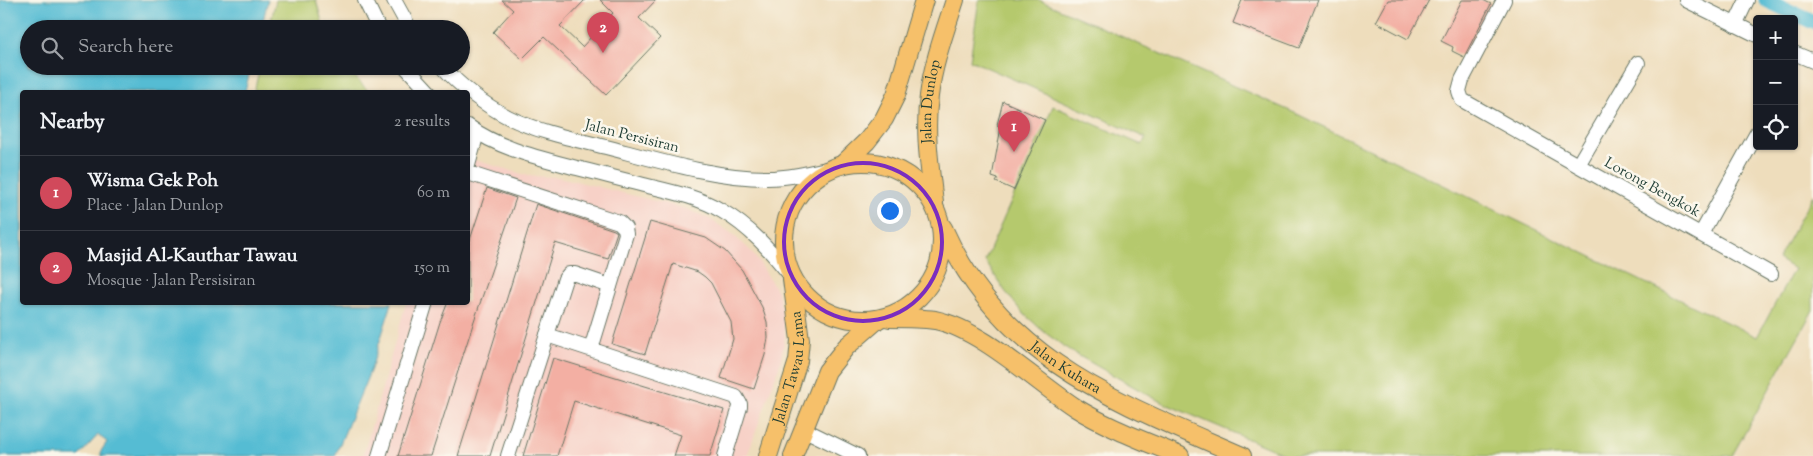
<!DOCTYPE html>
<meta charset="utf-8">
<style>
:root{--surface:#171b24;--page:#20242c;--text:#f1f3f6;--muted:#9ea1a6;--line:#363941;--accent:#d1495b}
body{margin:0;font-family:"Sorts Mill Goudy",serif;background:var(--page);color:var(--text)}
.controls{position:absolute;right:15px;top:15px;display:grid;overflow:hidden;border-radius:5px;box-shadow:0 1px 4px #0004}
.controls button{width:45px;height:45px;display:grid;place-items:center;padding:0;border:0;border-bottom:1px solid var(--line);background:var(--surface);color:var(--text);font:25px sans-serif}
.you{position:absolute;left:889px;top:210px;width:18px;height:18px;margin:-12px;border:4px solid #fff;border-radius:50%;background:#1a73e8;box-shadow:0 0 0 8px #1a73e833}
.badge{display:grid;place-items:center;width:32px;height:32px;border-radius:50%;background:var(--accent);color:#fff;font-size:16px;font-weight:700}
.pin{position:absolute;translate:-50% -41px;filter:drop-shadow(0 1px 2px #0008)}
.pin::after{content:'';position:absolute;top:26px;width:18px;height:15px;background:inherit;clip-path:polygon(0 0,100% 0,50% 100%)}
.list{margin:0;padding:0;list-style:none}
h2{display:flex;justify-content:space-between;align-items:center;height:65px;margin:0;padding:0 20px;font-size:21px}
h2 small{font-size:16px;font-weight:400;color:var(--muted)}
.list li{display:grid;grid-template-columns:32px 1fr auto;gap:15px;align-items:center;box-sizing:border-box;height:75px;padding:0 20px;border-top:1px solid var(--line)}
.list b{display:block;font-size:19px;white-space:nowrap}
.list p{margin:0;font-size:16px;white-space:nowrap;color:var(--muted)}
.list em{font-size:16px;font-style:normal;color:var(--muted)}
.icon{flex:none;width:28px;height:28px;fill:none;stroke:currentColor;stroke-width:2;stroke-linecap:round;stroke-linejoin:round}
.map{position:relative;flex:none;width:1813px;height:456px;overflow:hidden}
.search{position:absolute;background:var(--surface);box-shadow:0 1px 4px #0004;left:20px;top:20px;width:450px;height:55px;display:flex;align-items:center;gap:12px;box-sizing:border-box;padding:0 18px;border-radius:28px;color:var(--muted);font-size:19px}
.panel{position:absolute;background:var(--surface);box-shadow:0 1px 4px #0004;left:20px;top:90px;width:450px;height:215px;border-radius:5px}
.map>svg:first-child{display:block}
</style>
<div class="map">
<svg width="1813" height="456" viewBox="0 0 1813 456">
<rect width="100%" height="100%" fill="#fbf7ec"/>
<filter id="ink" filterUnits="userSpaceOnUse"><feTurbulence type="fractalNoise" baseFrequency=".02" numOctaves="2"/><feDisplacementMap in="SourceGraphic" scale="10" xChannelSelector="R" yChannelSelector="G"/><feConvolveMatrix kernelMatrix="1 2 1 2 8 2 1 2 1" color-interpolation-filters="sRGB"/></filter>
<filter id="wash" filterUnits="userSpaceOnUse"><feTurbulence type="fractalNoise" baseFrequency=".0096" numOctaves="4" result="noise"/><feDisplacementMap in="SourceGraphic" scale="20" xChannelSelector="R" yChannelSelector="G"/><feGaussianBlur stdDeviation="1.12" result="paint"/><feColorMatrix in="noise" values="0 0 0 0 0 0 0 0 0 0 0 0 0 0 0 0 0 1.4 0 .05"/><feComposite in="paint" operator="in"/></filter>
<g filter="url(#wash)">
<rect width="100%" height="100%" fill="#eeddbc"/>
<path fill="#f7d1c7" d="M468 158 529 176 559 177 687 209 708 218 730 232 750 250 763 268 778 293 783 314 785 337 780 364 747 456H363L406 303 468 302Z"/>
<g fill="#b5c96d" stroke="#6a8350">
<path d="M276 0H316L324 29H269Z"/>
<path d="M979 0H1039L1297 114 1757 337 1794 269 1778 259 1813 195V310L1732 456H1288L1161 402 1072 352 1044 332 1021 311 1005 291 985 261 1053 106 1142 145 1146 138 970 60Z"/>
<path d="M260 66H345L369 92H254Z"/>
</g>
<path fill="#55bcd3" stroke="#3a7c84" d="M0 0H268L261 29H29V66H251L245 92H22V302L392 303 371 369 335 456H101V451L107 442 98 435 79 456H0Z"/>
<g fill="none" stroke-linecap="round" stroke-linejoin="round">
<path stroke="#55bcd3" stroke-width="15" d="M1766 0 1813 22"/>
</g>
<g id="blocks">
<g fill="#f3afa3">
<path d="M502 0H585L560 26 582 47 613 13 600 0H656L639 18 660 38 606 95 544 37 522 59 493 32 513 10Z"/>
<path d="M1242 0H1318L1299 48 1233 23Z"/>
<path d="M1388 0H1429L1408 39 1376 22Z"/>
<path d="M1462 0H1483L1491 4 1464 57 1452 51 1453 47 1441 41Z"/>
<path d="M1003 101 1045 120 1014 190 996 182 998 179 992 177 1001 127 997 125Z"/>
<path d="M487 188 516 198 474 321 431 456H398L440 322 448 302H468V246Z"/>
<path d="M536 204 614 230 617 232 608 259 555 243 490 456H458Z"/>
<path d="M650 222 706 238 725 251 742 270 762 307 767 322 768 338 765 355 754 389 721 378 733 339 731 322 711 283 705 277 698 272 673 264 645 354 612 344Z"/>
<path d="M553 358 724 410 710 456H674L681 435 574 401 557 456H523Z"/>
</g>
</g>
</g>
<g filter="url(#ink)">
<use href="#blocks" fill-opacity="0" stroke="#677564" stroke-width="1"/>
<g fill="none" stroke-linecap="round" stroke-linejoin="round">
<g stroke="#677564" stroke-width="16">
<g id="minor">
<path d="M365 0 379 29"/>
<path d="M394 0 410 29"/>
<path d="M1504 0 1462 80 1459 91 1462 100 1771 274"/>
<path d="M1686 0 1757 35"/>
<path d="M1735 25 1747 0"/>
<path d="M1794 53 1813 61"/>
<path d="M405 66 429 92"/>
<path d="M442 66C461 87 483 104 508 117 538 132 573 139 606 147 656 160 715 178 767 178 790 178 813 172 835 167"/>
<path d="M468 126C499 149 540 158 577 168 598 173 619 179 640 184 668 191 697 196 722 211 750 227 771 251 791 276"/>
<path d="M468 165 477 133"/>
<path d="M1578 165 1638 63"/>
<path d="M468 173 619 222 625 228 626 234 591 349"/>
<path d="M1701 234 1757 133"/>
<path d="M547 335 736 397 740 404V407L725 456"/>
<path d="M803 429 858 456"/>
<path d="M379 456 426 302"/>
<path d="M508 456 565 279 569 274H575L610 286"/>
</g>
</g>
<g stroke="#677564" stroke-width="20">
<g id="major">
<circle cx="863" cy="241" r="79"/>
<path d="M842 165 867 141 884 119 896 95 924 0"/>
<path id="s1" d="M934 203C930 168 924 132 929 96 933 63 945 31 955 0"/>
<path id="s2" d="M943 228C1002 361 1119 402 1242 456"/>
<path d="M889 318C904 318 920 318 935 320 981 329 1036 382 1076 408 1108 428 1145 441 1180 456"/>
<path id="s3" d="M768 456 798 361 800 340 792 279"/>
<path d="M793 456 827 371 846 347 877 320"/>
</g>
</g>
<use href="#minor" stroke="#fff" stroke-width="14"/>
<use href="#major" stroke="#f6c06b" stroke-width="18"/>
</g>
</g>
<path fill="none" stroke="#7b2cbf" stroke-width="4" stroke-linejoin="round" d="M784 242a79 79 0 1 1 158 0a79 79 0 1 1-158 0Z"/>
<g text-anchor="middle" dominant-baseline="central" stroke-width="5" stroke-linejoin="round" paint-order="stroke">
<g font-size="15" fill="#1f3d34" stroke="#fbf7ec">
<text stroke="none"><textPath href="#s1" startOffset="102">Jalan Dunlop</textPath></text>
<text transform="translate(632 137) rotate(14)">Jalan Persisiran</text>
<text transform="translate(1652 188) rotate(29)">Lorong Bengkok</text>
<text stroke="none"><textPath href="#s3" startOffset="92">Jalan Tawau Lama</textPath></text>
<text stroke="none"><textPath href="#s2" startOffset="189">Jalan Kuhara</textPath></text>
</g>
</g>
</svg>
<div class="controls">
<button>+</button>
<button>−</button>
<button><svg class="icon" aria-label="locate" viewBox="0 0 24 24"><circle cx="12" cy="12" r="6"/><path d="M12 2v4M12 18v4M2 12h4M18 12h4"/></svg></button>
</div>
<div class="you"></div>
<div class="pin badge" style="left:1014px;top:152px">1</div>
<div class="pin badge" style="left:603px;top:53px">2</div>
<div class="search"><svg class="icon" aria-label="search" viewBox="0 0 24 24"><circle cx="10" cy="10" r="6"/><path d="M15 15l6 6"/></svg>Search here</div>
<section class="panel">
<h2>Nearby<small>2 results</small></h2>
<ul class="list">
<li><span class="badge">1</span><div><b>Wisma Gek Poh</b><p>Place · Jalan Dunlop</p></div><em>60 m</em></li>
<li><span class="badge">2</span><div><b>Masjid Al-Kauthar Tawau</b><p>Mosque · Jalan Persisiran</p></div><em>150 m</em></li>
</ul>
</section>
</div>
